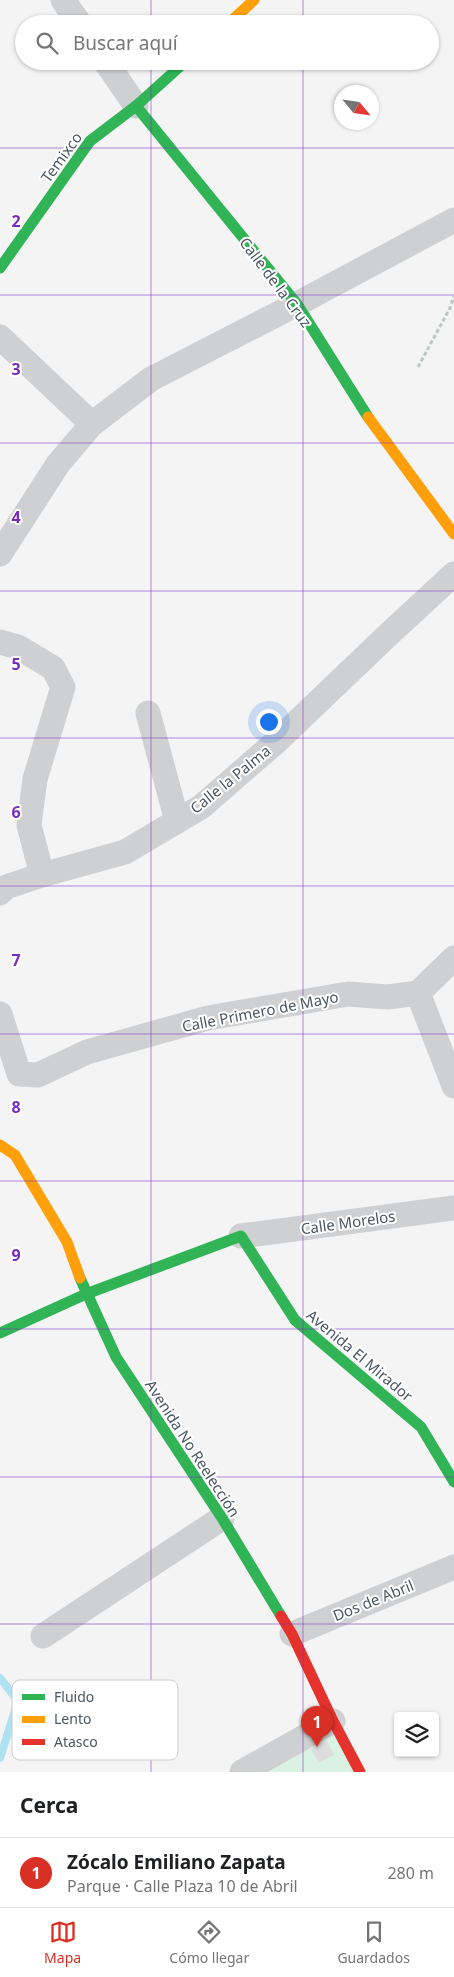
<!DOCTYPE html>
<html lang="es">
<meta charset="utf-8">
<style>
:root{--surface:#fff;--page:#f6f6f6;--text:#202124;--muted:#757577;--line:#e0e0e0;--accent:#d93025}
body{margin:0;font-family:"Noto Sans",sans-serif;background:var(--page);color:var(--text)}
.controls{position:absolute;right:15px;bottom:15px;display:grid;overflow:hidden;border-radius:5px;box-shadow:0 1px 4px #0004}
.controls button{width:45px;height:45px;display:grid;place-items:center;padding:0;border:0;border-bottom:1px solid var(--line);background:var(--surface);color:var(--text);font:25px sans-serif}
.compass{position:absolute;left:334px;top:85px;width:45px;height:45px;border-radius:50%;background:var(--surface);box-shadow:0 1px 4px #0004;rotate:119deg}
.you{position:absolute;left:268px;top:721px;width:18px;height:18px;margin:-12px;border:4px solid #fff;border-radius:50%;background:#1a73e8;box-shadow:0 0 0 8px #1a73e833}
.badge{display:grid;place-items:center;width:32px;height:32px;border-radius:50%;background:var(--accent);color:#fff;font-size:16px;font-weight:700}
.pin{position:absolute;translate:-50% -41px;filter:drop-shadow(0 1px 2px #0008)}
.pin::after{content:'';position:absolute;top:26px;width:18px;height:15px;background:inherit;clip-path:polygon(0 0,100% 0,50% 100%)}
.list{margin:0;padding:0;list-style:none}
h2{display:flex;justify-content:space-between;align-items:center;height:65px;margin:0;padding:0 20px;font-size:21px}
h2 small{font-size:16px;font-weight:400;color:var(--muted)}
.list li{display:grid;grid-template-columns:32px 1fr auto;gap:15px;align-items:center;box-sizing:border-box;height:70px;padding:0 20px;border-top:1px solid var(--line)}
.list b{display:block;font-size:19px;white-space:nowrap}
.list p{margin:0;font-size:16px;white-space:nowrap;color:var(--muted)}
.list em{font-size:16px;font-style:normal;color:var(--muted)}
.icon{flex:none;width:28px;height:28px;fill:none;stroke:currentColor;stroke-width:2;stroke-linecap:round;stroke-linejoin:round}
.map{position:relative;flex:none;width:454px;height:1772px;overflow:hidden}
.search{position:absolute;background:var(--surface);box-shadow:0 1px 4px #0004;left:15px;right:15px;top:15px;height:55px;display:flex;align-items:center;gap:12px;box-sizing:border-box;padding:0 18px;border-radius:28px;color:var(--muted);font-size:19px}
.sheet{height:135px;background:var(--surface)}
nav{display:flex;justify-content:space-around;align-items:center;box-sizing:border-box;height:70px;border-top:1px solid var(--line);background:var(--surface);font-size:14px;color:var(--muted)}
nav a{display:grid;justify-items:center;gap:2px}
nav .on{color:var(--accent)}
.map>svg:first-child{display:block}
</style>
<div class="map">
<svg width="454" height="1772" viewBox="0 0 454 1772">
<rect width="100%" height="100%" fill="#f4f4f4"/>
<path fill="#d9f2e3" d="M333 1721 360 1772H242Z"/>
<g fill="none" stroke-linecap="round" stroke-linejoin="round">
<path stroke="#aee2f0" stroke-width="8" d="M0 1678 18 1701 0 1758"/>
</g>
<path fill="#ddddde" d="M326 1740 334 1755 319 1763 311 1749Z"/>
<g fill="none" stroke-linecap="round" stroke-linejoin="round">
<path stroke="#bcc7c4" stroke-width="3" stroke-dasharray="4 2.5" stroke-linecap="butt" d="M418 367 450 308 454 296"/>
<g stroke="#ced0d2" stroke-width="25">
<path d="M63 0 80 24"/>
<path d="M105 61 136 106"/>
<path d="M0 337 92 424"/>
<path d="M0 554 58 464 92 424 151 379 297 304 454 220"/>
<path d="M0 642 18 647 53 668 63 687 35 779 29 825 42 875"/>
<path d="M148 713 177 821"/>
<path d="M0 893 6 887 42 875 125 852 201 807 277 741 388 635 454 574"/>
<path d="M418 993 454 1086"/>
<path d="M0 1014 19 1074 38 1075 87 1052 208 1018 348 994 388 997 418 993 454 958"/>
<path d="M241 1236 454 1208"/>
<path d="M292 1634 454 1567"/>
<path d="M43 1636 222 1518"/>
<path d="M242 1772 333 1721"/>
</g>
<g stroke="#30b455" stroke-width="11">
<path d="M136 106 297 304 368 417"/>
<path d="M0 268 90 141 136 106 186 61"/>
<path d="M80 1278 116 1357 222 1518 281 1616"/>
<path d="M0 1333 86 1294 241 1236 295 1320 421 1427 454 1482"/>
</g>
<g stroke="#ff9f0a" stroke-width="11">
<path d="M228 24 254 0"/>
<path d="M368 417 454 534"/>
<path d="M0 1145 15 1155 67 1242 80 1278"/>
</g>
<path stroke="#e5322d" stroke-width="11" d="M281 1616 292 1634 333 1721 360 1772"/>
</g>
<path fill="none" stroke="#7b2cbf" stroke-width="1" stroke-opacity="0.55" d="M151 0V24M303 0V24M151 61V1772M303 61V1772M0 148H454M0 295H454M0 443H454M0 591H454M0 738H454M0 886H454M0 1034H454M0 1181H454M0 1329H454M0 1477H454M0 1624H454"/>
<g text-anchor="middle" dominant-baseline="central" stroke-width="4" stroke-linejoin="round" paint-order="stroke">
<g font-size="15" fill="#4a5661" stroke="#fff">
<text transform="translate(61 157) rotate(-54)">Temixco</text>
<text transform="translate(276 282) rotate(53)">Calle de la Cruz</text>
<text transform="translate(230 779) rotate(-39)">Calle la Palma</text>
<text transform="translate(260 1011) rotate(-11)">Calle Primero de Mayo</text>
<text transform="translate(348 1222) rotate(-8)">Calle Morelos</text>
<text transform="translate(360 1355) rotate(40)">Avenida El Mirador</text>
<text transform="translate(193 1448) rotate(57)">Avenida No Reelección</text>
<text transform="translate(373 1600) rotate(-22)">Dos de Abril</text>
</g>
</g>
<rect x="12" y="1680" width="166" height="80" rx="8" fill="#fff" stroke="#c9ccd0" stroke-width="1"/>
<rect x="22" y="1694" width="23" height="6" fill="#30b455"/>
<rect x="22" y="1716" width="23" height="7" fill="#ff9f0a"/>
<rect x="22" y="1739" width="23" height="6" fill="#e5322d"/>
<g font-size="14" fill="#4a5661">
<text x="54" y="1702">Fluido</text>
<text x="54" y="1724">Lento</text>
<text x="54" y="1747">Atasco</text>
</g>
<g font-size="16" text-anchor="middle" font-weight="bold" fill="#7b2cbf" stroke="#fff" stroke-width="4" stroke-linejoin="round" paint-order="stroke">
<text x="16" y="227">2</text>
<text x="16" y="375">3</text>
<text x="16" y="523">4</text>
<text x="16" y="670">5</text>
<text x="16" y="818">6</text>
<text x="16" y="966">7</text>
<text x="16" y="1113">8</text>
<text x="16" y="1261">9</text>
</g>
</svg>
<div class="controls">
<button><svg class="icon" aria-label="layers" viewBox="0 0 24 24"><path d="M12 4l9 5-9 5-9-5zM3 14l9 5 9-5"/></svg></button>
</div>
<svg class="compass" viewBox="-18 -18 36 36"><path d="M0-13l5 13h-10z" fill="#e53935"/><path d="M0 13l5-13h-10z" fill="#757577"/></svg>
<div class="you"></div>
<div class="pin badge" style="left:317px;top:1747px">1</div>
<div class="search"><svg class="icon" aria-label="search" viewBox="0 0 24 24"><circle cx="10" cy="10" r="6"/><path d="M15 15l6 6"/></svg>Buscar aquí</div>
</div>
<section class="sheet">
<h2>Cerca<small></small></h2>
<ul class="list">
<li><span class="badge">1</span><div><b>Zócalo Emiliano Zapata</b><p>Parque · Calle Plaza 10 de Abril</p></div><em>280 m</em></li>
</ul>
</section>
<nav>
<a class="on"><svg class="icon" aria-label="map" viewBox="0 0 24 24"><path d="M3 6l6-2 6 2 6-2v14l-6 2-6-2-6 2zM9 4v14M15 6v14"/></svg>Mapa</a>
<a><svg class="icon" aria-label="directions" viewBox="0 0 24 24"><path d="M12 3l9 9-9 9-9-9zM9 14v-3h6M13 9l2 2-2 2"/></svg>Cómo llegar</a>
<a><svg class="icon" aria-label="saved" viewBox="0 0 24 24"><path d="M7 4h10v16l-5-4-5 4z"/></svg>Guardados</a>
</nav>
